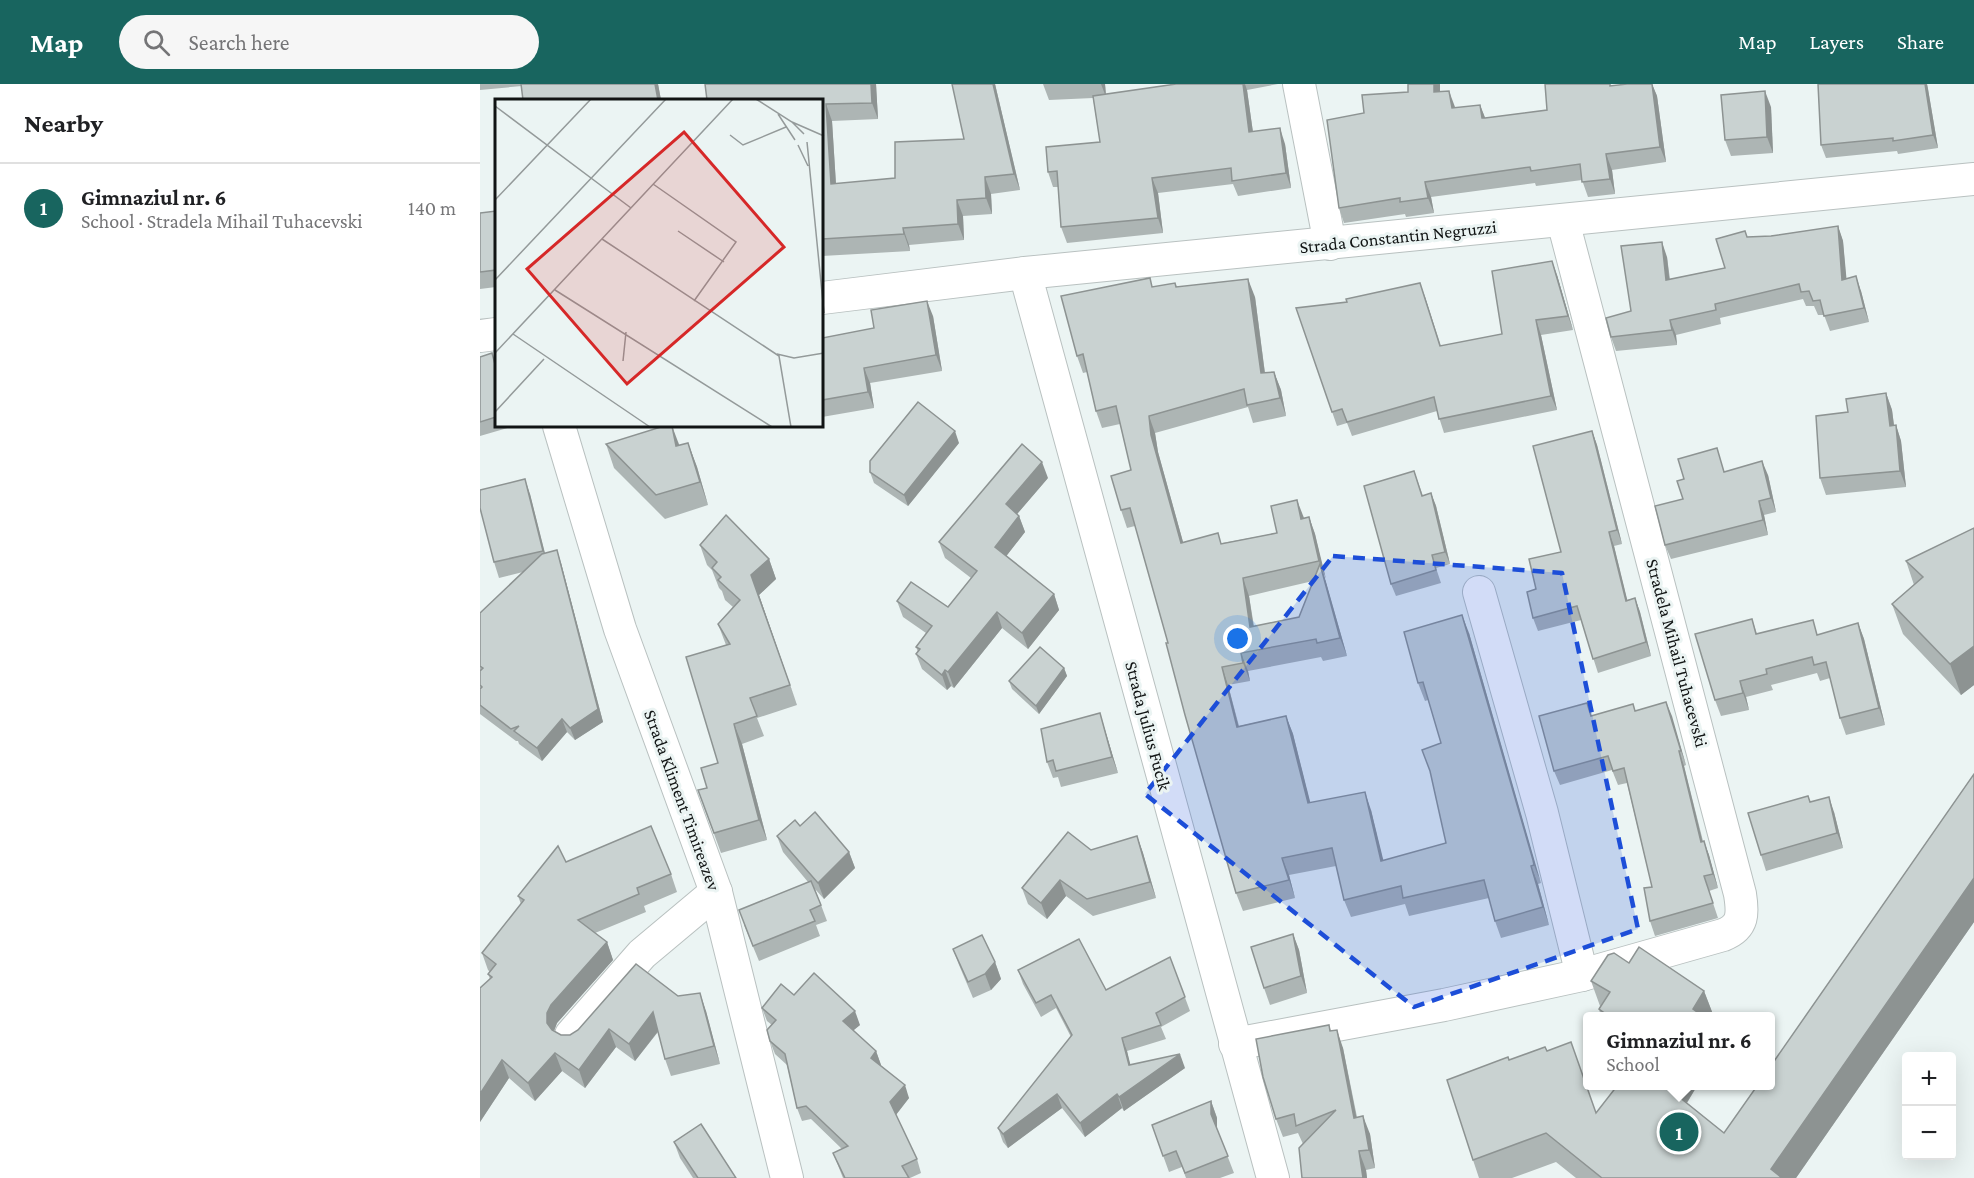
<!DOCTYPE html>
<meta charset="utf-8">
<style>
:root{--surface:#fff;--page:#f6f6f6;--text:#202124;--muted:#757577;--line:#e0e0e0;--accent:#18655f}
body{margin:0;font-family:"Crimson Pro",serif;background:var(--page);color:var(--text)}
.controls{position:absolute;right:18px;bottom:18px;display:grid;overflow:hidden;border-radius:6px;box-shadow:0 6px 24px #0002}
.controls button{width:54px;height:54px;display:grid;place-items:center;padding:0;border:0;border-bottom:2px solid var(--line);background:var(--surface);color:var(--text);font:30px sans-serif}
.you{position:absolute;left:758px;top:555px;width:21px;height:21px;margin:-15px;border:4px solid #fff;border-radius:50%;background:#1a73e8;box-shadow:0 0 0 9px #1a73e833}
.badge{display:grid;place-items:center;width:39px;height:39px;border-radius:50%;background:var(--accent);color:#fff;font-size:20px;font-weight:700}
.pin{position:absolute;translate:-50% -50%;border:3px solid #fff;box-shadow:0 2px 6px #0006}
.popup{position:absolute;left:1103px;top:928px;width:192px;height:78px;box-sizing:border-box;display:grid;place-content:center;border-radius:6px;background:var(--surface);filter:drop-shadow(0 2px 4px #0005);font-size:20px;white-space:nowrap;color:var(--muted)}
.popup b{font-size:22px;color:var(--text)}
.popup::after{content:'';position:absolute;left:50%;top:100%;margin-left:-12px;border:12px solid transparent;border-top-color:var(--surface)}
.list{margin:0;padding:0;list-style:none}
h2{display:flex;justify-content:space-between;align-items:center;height:78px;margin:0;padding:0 24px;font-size:26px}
h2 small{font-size:20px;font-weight:400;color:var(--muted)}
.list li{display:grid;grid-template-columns:39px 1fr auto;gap:18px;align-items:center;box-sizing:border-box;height:90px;padding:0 24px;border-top:2px solid var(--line)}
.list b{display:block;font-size:22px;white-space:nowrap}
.list p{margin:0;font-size:20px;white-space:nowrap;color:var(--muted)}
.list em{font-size:20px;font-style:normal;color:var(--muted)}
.icon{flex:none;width:33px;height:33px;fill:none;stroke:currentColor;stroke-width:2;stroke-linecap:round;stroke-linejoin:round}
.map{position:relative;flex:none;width:1494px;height:1094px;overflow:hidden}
header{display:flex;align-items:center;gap:36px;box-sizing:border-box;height:84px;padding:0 30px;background:var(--accent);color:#fff}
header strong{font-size:28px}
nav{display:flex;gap:33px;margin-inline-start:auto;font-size:21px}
.search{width:420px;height:54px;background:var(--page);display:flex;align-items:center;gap:15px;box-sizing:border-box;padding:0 21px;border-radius:33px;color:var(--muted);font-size:22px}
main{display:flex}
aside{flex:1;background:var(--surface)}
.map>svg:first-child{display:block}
</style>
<header>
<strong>Map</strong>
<div class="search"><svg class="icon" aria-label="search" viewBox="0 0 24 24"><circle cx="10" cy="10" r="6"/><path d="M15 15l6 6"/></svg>Search here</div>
<nav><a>Map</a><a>Layers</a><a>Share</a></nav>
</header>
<main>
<aside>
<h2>Nearby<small></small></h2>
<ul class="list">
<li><span class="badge">1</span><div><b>Gimnaziul nr. 6</b><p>School · Stradela Mihail Tuhacevski</p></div><em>140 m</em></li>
</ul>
</aside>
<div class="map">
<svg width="1494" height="1094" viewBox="0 0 1494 1094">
<rect width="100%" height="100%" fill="#ebf4f3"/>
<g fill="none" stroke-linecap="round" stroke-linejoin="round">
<g stroke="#b9c1c0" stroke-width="34">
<g id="street">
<path d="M819 0 850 160"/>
<path d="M545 189 793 1094"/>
<path d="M342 214 545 189 1494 95"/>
<path d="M0 252 16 250"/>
<path d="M79 342 140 545 236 808 307 1094"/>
<path d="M999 508 1062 729 1102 891"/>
<path d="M91 951 162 870 236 808"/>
<path d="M755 960 964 921 1102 891 1243 851C1264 843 1263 829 1260 810L1083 137"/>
</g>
</g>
<use href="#street" stroke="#fff" stroke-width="32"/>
</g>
<g fill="#adb5b4" fill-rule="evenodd">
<path d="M0 0H178L181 16H43L42 2 0 6Z"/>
<path d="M225 0H396L398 35 352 37 356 100 415 94 484 55 515 0 540 106 511 110 512 130 483 132 484 156 429 161 430 167 342 172V16Z"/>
<path d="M563 0H625L626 10 696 0H798L767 6 773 48 805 60 811 104 758 112 753 100 678 109 683 149 587 159 581 143 578 103H573L568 88 620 58 613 14 569 16Z"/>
<path d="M1147 0H1172L1177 12 1186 78 1132 86 1135 110 1108 113 1102 96 1056 102 1055 99 951 113 954 129 926 133 925 130 864 139 859 124 884 29 960 8 975 24 1000 21 1005 34 1067 26 1134 2Z"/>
<path d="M1338 0H1447L1448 5 1458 64 1418 70 1417 67 1346 74 1341 61Z"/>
<path d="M1291 23 1293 69 1251 72 1245 56Z"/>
<path d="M16 127V203L0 205V129Z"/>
<path d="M1358 142 1363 157 1366 195 1381 207 1389 238 1350 247 1344 231H1338L1334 222H1326L1323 215 1240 234 1241 240 1196 251 1197 261 1136 267 1131 253 1151 227 1187 173 1190 195 1245 184 1267 153 1291 152Z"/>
<path d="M1077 191 1093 246 1061 251 1077 326 964 349 957 327 872 352 867 339 857 342 816 224 945 213 961 262 1022 250Z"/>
<path d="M695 199 697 203 775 213 785 289 794 288 801 306 806 332 773 339 768 323 675 349 678 368 703 458 742 459 797 449 824 434 829 433 835 450 845 495 867 572 843 577 841 573 768 587 770 597 748 601 759 642 806 632 813 650 830 719 891 726 903 777 966 759 961 659 948 616 945 617 938 599 989 549 1059 794 1061 799 1058 800 1069 841 1021 854 1015 837 1009 814 929 832 925 820 871 833 864 816 856 782 809 791 815 814 763 827 756 809 688 559 655 442 647 444 641 426 651 386 640 340 622 344 616 327 607 288 603 289 597 272 673 203ZM833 497 819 533 774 542 769 512Z"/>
<path d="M453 232 462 287 390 299 394 324 342 333V254L394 244Z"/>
<path d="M12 269 16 281V342H34L0 352V273Z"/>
<path d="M1406 309 1412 326 1414 341H1416L1421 357 1426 403 1346 411 1340 394 1368 328Z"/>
<path d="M1112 347 1117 361 1142 460 1134 462 1147 516 1155 514 1160 528 1171 572 1118 589 1101 536 1058 547 1053 534 1056 505 1081 468Z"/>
<path d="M208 359 217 383 228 421 185 435 134 384 126 360 199 362Z"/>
<path d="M479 359 428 422 394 399 390 388Z"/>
<path d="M1237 364 1244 388 1288 391 1296 428 1284 431 1288 451 1191 475 1185 461 1203 415Z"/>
<path d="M934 387 943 412 951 409 956 422 970 480 956 484 961 499 916 512 911 500Z"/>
<path d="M568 394 537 430 539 432 545 448 526 472 574 510 579 526 548 565 522 544 474 604 471 602 467 606 442 585 436 570 438 568 436 563 446 549 423 533 417 517 468 523 491 494 465 474 459 458Z"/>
<path d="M50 410 65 469 81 479 123 638 95 656 87 648 62 677 39 660 38 657H36L0 630V529L43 488 19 494 14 478Z"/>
<path d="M1494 444V601L1481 611 1423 550 1412 520 1434 501 1426 477Z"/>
<path d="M220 461 289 475 296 495 279 511 317 621 277 634 284 652 262 660 287 756 241 769 218 706 227 704 238 679 246 561 238 540 253 523 245 516 242 507 239 504 232 486 227 481Z"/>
<path d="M1272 535 1277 550 1338 551 1378 539 1384 555 1405 641 1366 651 1360 634 1350 594 1340 597 1337 589 1291 601 1293 606 1266 613 1269 626 1241 632 1235 616Z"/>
<path d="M584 584 587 592 559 630 532 605 529 597Z"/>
<path d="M1186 618 1206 681 1204 682 1223 757 1229 771 1238 804 1229 807 1238 834 1175 852 1170 837 1172 803 1147 699 1138 701 1132 686 1080 701 1074 687 1112 632 1155 627Z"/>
<path d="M625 646 638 689 581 703 578 693 573 694 567 678Z"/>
<path d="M1494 690V838L1316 1094H1096L1076 1078 1032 1094H999L993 1076 1029 976 1067 967 1116 1029 1137 1002H1217L1207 1019 1244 1049Z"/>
<path d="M1328 712 1330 718 1354 728 1363 764 1286 787 1281 771Z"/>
<path d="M320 742 369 768 375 784 344 815 335 805 347 837 336 841 340 852 279 877 264 841 328 798 303 768 297 752Z"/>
<path d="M657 752 663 769 676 814 613 832 586 812 567 835 548 820 542 804 611 766Z"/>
<path d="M86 778 191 790 197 808 164 822 166 828 115 849 127 858 133 876 77 939 74 947 81 951H90L198 912 226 927 240 980 191 992 185 975 178 948 155 977 136 963 105 1004 82 987 55 1017 29 994 0 1038 10 895 8 890 10 888 8 886 2 869 41 820 38 812Z"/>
<path d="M813 850 819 866 827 909 790 921 784 904Z"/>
<path d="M473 865 515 878 521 895 511 906 493 914 479 881Z"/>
<path d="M690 873 710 927 681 943 686 955 647 967 650 981 705 984 644 1027 642 1024 605 1053 582 1024 528 1064 523 1058 518 1044 591 953 576 924 561 933 543 900 538 886 626 906Z"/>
<path d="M1149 879 1224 907 1234 933H1121L1119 925 1120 922 1111 897Z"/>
<path d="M314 911 380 941 373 946 396 967 401 981H400L429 1014 416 1031 437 1075 441 1089 430 1094H363L353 1069 362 1065 331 1035 322 1037 317 1024 307 981 295 970 290 957 292 941 287 937 282 924Z"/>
<path d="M849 941 851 947 863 964 877 1033 890 1050 895 1084 886 1086 887 1094H822L823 1060 818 1049 803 1053 796 1035Z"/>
<path d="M731 1017 737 1034V1045L754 1089 740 1094H706L702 1083 689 1088 672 1041Z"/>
<path d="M194 1058 256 1094H213L200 1074Z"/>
</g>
<g fill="#8d9392">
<path d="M175 0H178L181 16H178Z"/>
<path d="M391 0H396L398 35 392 19Z"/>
<path d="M513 0H515L540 106 534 90Z"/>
<path d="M621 0H625L626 13Z"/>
<path d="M763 0H765L767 6 775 63 769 48Z"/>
<path d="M954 0H960V24L954 8Z"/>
<path d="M1172 0 1177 12 1186 78 1180 63Z"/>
<path d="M1445 0H1447L1448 5 1458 64 1453 51Z"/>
<path d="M969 7 975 23 978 39 972 24Z"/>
<path d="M1285 7 1291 23 1293 69 1287 53Z"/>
<path d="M346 20 352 37 357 117 351 100Z"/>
<path d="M1000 21 1006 36 1002 34Z"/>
<path d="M800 44 805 60 811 104 806 89Z"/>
<path d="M1126 70 1132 86 1135 110 1130 95Z"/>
<path d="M505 93 511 110 512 130 506 114Z"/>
<path d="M672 94 678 109 683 149 678 134Z"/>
<path d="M945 98 951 113 954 129 948 114Z"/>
<path d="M477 116 483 132 484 156 478 140Z"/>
<path d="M1358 142 1363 157 1368 211 1362 196Z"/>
<path d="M423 144 429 161 430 167 424 150Z"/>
<path d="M1182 158 1187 173 1191 211 1186 196Z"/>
<path d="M1072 177 1077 191 1093 246 1088 232Z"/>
<path d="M1376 192 1381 207 1389 238 1384 224Z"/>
<path d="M768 195 775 213 787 306 781 289Z"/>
<path d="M940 199 945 213 965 277 960 262Z"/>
<path d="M447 217 453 232 462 287 456 271Z"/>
<path d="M1056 236 1061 251 1077 326 1071 312Z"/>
<path d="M1190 236 1196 251 1197 261 1192 246Z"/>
<path d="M384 284 390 299 394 324 388 308Z"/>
<path d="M794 288 801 306 806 332 800 314Z"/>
<path d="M1406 309 1412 326 1416 358 1410 342Z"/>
<path d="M669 332 675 349 678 368 708 476 701 459 671 351Z"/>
<path d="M1416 341 1421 357 1426 403 1420 387Z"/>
<path d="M192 342 200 363 196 362Z"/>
<path d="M475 347 479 359 428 422 424 411Z"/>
<path d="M1112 347 1117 361 1142 460 1137 446Z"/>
<path d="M208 359 217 383 228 421 220 398Z"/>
<path d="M1282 377 1288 391 1296 428 1291 414Z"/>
<path d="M562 378 568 394 532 436 526 420Z"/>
<path d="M45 395 50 410 68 482 63 467Z"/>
<path d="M951 409 956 422 970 480 965 468Z"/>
<path d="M817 416 824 434 821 435Z"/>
<path d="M1279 417 1284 431 1288 451 1283 436Z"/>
<path d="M539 432 545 448 521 479 515 463Z"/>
<path d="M829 433 835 450 846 495 839 477Z"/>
<path d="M1129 448 1134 462 1151 531 1146 517Z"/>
<path d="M77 466 81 479 123 638 95 656 90 644Z"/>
<path d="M289 475 296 495 279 511 317 621 271 491Z"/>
<path d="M840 480 846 498 867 572 860 554Z"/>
<path d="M763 494 769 512 776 560 770 543Z"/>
<path d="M574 510 579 526 548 565 542 549Z"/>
<path d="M1155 514 1160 528 1171 572 1166 558Z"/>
<path d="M517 528 522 544 474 604 468 588Z"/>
<path d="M982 531 989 549 1061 799 1054 781Z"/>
<path d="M1378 539 1384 555 1405 641 1399 624Z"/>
<path d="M1494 562V601L1481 611 1470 580Z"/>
<path d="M761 569 768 587 770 597 763 579Z"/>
<path d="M742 583 748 601 763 660 757 643Z"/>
<path d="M584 584 587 592 559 630 556 622Z"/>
<path d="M465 586 471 602 467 606 462 591Z"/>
<path d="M1260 597 1266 613 1269 626 1263 609Z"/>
<path d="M1186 618 1192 632 1206 681 1201 667Z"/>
<path d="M620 629 625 646 638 689 632 673Z"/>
<path d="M806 632 813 650 835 737 828 719Z"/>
<path d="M82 635 87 648 62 677 57 664Z"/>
<path d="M254 640 262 660 287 756 279 736Z"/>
<path d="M1199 667 1204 682 1226 772 1221 758Z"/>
<path d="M885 708 891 726 908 795 901 777Z"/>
<path d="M1349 713 1354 728 1363 764 1357 749Z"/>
<path d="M657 752 663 769 676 814 670 798Z"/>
<path d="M1224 757 1229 771 1238 804 1233 790Z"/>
<path d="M369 768 375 784 344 815 338 799Z"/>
<path d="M802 774 809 791 815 814 809 796Z"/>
<path d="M1051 782 1058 800 1069 841 1063 823Z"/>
<path d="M1494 794V838L1316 1094H1294L1291 1085Z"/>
<path d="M580 796 586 812 567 835 561 819Z"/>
<path d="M813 850 819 866 827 909 821 892Z"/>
<path d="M127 858 133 876 77 939 74 947V956L67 939V929L71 921Z"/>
<path d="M515 878 521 895 511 906 505 890Z"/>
<path d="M1224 907 1234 933H1215L1213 925Z"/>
<path d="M220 909 226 927 240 980 234 962Z"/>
<path d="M375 927 380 941 368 951 363 937Z"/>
<path d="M173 928 179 946 155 977 149 960Z"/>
<path d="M129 945 136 963 105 1004 99 986Z"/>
<path d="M857 946 863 964 880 1052 874 1034Z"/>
<path d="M642 954 647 967 654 995 649 981Z"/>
<path d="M396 967 401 981 396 987 391 974Z"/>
<path d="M75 969 82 987 55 1017 48 999Z"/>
<path d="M700 970 705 984 644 1027 639 1013Z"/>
<path d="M22 976 29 994 0 1038V1010Z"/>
<path d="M425 1001 429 1014 415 1032 410 1018Z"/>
<path d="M1189 1002H1217L1198 1033 1188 1004Z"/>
<path d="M577 1010 582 1024 528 1064 523 1050Z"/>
<path d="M637 1010 642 1024 605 1053 600 1039Z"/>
<path d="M731 1017 737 1034V1046L731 1030Z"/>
<path d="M883 1032 890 1050 895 1084 889 1066Z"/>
<path d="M879 1067 886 1086 887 1094H883Z"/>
</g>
<g fill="#c9d2d1" stroke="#8d9392" stroke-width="1.5">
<path d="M41 0H175L178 16H43Z"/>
<path d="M225 0H391L392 19 346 20 351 100 415 94V58L484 55 472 0H513L534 90 505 93 506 114 477 116 478 140 423 144 424 150 342 155V16H227Z"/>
<path d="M696 0H763L769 48 800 44 806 89 752 97 751 84 672 94 678 134 581 143 577 87 568 88 566 63 620 58 613 12Z"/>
<path d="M928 0H954V8L969 7 972 24 1000 21 1002 34H1005L1067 26 1065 0H1130V2L1147 0H1172L1180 63 1126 70 1130 95 1102 98 1100 80 1051 87 1050 83 945 98 948 114 920 118V114L859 124 847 36 884 29 882 11 928 8Z"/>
<path d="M1338 0H1445L1453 51 1413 57V54L1341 61Z"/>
<path d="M1285 7 1287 53 1245 56 1241 11Z"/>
<path d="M16 127V186L0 188V129Z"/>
<path d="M1358 142 1362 196 1376 192 1384 224 1344 232 1340 216 1333 217 1329 207 1321 208 1319 200 1235 220 1236 226 1190 236 1192 246 1131 253 1126 234 1151 227 1141 162 1182 158 1186 196 1245 184 1236 155 1265 147 1267 153 1291 152Z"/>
<path d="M1072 177 1088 232 1056 236 1071 312 959 335 954 313 867 338 862 325 852 328 816 224 867 218 866 215 940 199 960 262 1022 250 1012 187Z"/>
<path d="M670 194 672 203 695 199 696 203 768 195 781 289 794 288 800 314 767 321 764 305 669 332 671 351 701 459 738 449 741 460 797 449 791 422 817 416 821 435 829 433 839 477 763 494 770 543 819 533 840 480 860 554 837 559 836 555 761 569 763 579 742 583 757 643 806 632 828 719 885 708 901 777 966 759 950 687 942 666 961 659 943 598 938 599 924 548 982 531 1053 776 1054 781 1051 782 1063 823 1015 837 1004 796 923 814 921 802 864 816 852 764 802 774 809 796 756 809 705 631 686 559H688L650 424 641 426 631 392 651 386 636 322 616 327 603 270 597 272 581 212Z"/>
<path d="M447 217 456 271 384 284 388 308 342 316V254L394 244 391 226Z"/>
<path d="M12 269 16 284V333L0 338V273Z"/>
<path d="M1406 309 1410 342 1416 341 1420 387 1340 394 1336 332 1368 328 1366 315Z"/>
<path d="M438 318 475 347 424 411 390 388V377Z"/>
<path d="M184 342H192L196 362 208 359 220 398 176 411 126 360Z"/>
<path d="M1112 347 1137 446 1129 448 1146 517 1155 514 1166 558 1113 575 1097 522 1053 534 1047 508 1056 505 1049 475 1081 468 1053 362Z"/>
<path d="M542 360 562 378 526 420 539 432 515 463 574 510 542 549 517 528 468 588 465 586 462 591 436 570 440 565 436 563 452 542 417 517 431 498 468 523 497 487 459 458Z"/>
<path d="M1237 364 1244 388 1282 377 1291 414 1279 417 1283 436 1185 461 1175 422 1203 415 1197 397 1204 395 1198 375Z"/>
<path d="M934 387 942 412 951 409 965 468 952 471 956 486 911 500 884 402Z"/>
<path d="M45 395 63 467 14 478 0 424V406Z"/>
<path d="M246 431 289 475 271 491 310 601 270 614 277 632 254 640 279 736 234 749 218 706 227 704 221 684 238 679 206 573 250 560 238 540 260 516 238 496 241 493 232 484 237 478 220 461Z"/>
<path d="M1494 444V562L1470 580 1412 520 1443 493 1426 477Z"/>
<path d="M77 466 118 625 90 644 82 635 57 664 34 647 39 642 31 645 0 621V605L2 603 0 601V587L3 584 0 582V529L62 470Z"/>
<path d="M1272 535 1276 550 1333 536 1337 551 1378 539 1399 624 1360 634 1346 578 1334 581 1332 573 1286 585 1287 590 1260 597 1263 609 1235 616 1215 550Z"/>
<path d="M560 563 584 584 556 622 529 597Z"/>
<path d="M1186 618 1201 667H1199L1221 758 1224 757 1233 790 1224 792 1233 819 1170 837 1164 804 1172 803 1144 684 1133 687 1128 672 1074 687 1059 632 1107 619 1111 632 1153 620 1155 627Z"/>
<path d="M620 629 632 673 576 687 573 676 567 678 561 645Z"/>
<path d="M1494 690V794L1291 1085 1302 1094H1122L1066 1049 993 1076 967 996 1028 973 1029 976 1065 963 1067 967 1091 958 1116 1029 1137 1002H1189L1188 1004 1244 1049 1277 1002H1290V983Z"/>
<path d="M1328 712 1330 718 1349 713 1357 749 1281 771 1268 729Z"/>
<path d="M335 728 369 768 338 799 297 752 315 736 320 742Z"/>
<path d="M171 742 191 790 157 804 159 810 98 836 127 858 71 921 67 929V939L72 946 81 951H90L98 946 156 880 198 912 220 909 234 962 185 975 173 928 149 960 129 945 99 986 75 969 48 999 22 976 0 1010V904L12 893 8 890 16 880 2 869 44 816 38 812 78 762 86 778Z"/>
<path d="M588 748 611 766 657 752 670 798 607 815 580 796 561 819 542 804Z"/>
<path d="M331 797 341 821 330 826 335 837 273 862 259 826Z"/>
<path d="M813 850 821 892 784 904 771 863Z"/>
<path d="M502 851 515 878 505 890 488 898 473 865Z"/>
<path d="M599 855 626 906 690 873 705 913 676 929 681 941 642 954 649 981 700 970 639 1013 637 1010 600 1039 577 1010 523 1050 518 1044 592 951 571 911 556 919 538 886Z"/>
<path d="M1159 863 1224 907 1213 925 1224 933H1130L1119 925 1130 908 1111 897 1128 871 1134 869 1149 879Z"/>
<path d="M334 889 375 927 363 937 396 967 391 974 425 1001 410 1018 437 1075 422 1082 429 1094H365L353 1069 368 1062 326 1022 317 1024 305 970 290 957 287 946 296 936 282 924 301 900 314 911Z"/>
<path d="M849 941 850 947 857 946 874 1034 883 1032 889 1066 879 1067 883 1094H822L819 1064 856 1026 816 1042 814 1030 796 1035 783 993 776 955Z"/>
<path d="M731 1017V1030L748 1072 705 1089 696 1067 683 1072 672 1041Z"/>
<path d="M221 1040 256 1094H218L194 1058Z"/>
</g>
<path fill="#1d4ed8" fill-opacity="0.2" stroke="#1d4ed8" stroke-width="4.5" stroke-dasharray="12 8" stroke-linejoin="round" d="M853 472 1082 489 1158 845 934 923 665 710Z"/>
<g text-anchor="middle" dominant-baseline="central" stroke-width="6" stroke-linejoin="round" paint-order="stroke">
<g font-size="18" fill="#111414" stroke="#ebf4f3">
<text transform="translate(918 153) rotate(-6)">Strada Constantin Negruzzi</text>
<text transform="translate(1197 569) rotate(75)">Stradela Mihail Tuhacevski</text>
<text transform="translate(668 642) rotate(75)">Strada Julius Fucik</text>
<text transform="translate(202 716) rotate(70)">Strada Kliment Timireazev</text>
</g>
</g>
<g transform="translate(15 15)">
<rect width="328" height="328" fill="#ebf4f3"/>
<path fill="none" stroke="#949a9a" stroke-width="1.5" d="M261 0 297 23 309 35M0 7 136 109M283 15 300 41M297 23 329 37M235 36 248 46 291 28M312 43 329 214M303 46 313 67M158 85 241 143 199 202M0 101 96 0M183 132 229 163M107 140 284 257 296 328M0 181 171 0M60 191 277 328M18 235 155 328M0 254 238 0M282 255 299 259 329 254M128 262 131 233M0 313 49 260"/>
<path fill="#d62828" fill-opacity="0.15" stroke="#d62828" stroke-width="3" d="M189 33 289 148 132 285 32 170Z"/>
<rect width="328" height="328" fill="none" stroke="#111414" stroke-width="3"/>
</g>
</svg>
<div class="controls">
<button>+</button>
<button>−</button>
</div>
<div class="you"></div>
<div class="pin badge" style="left:1199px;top:1048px">1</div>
<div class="popup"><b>Gimnaziul nr. 6</b>School</div>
</div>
</main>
